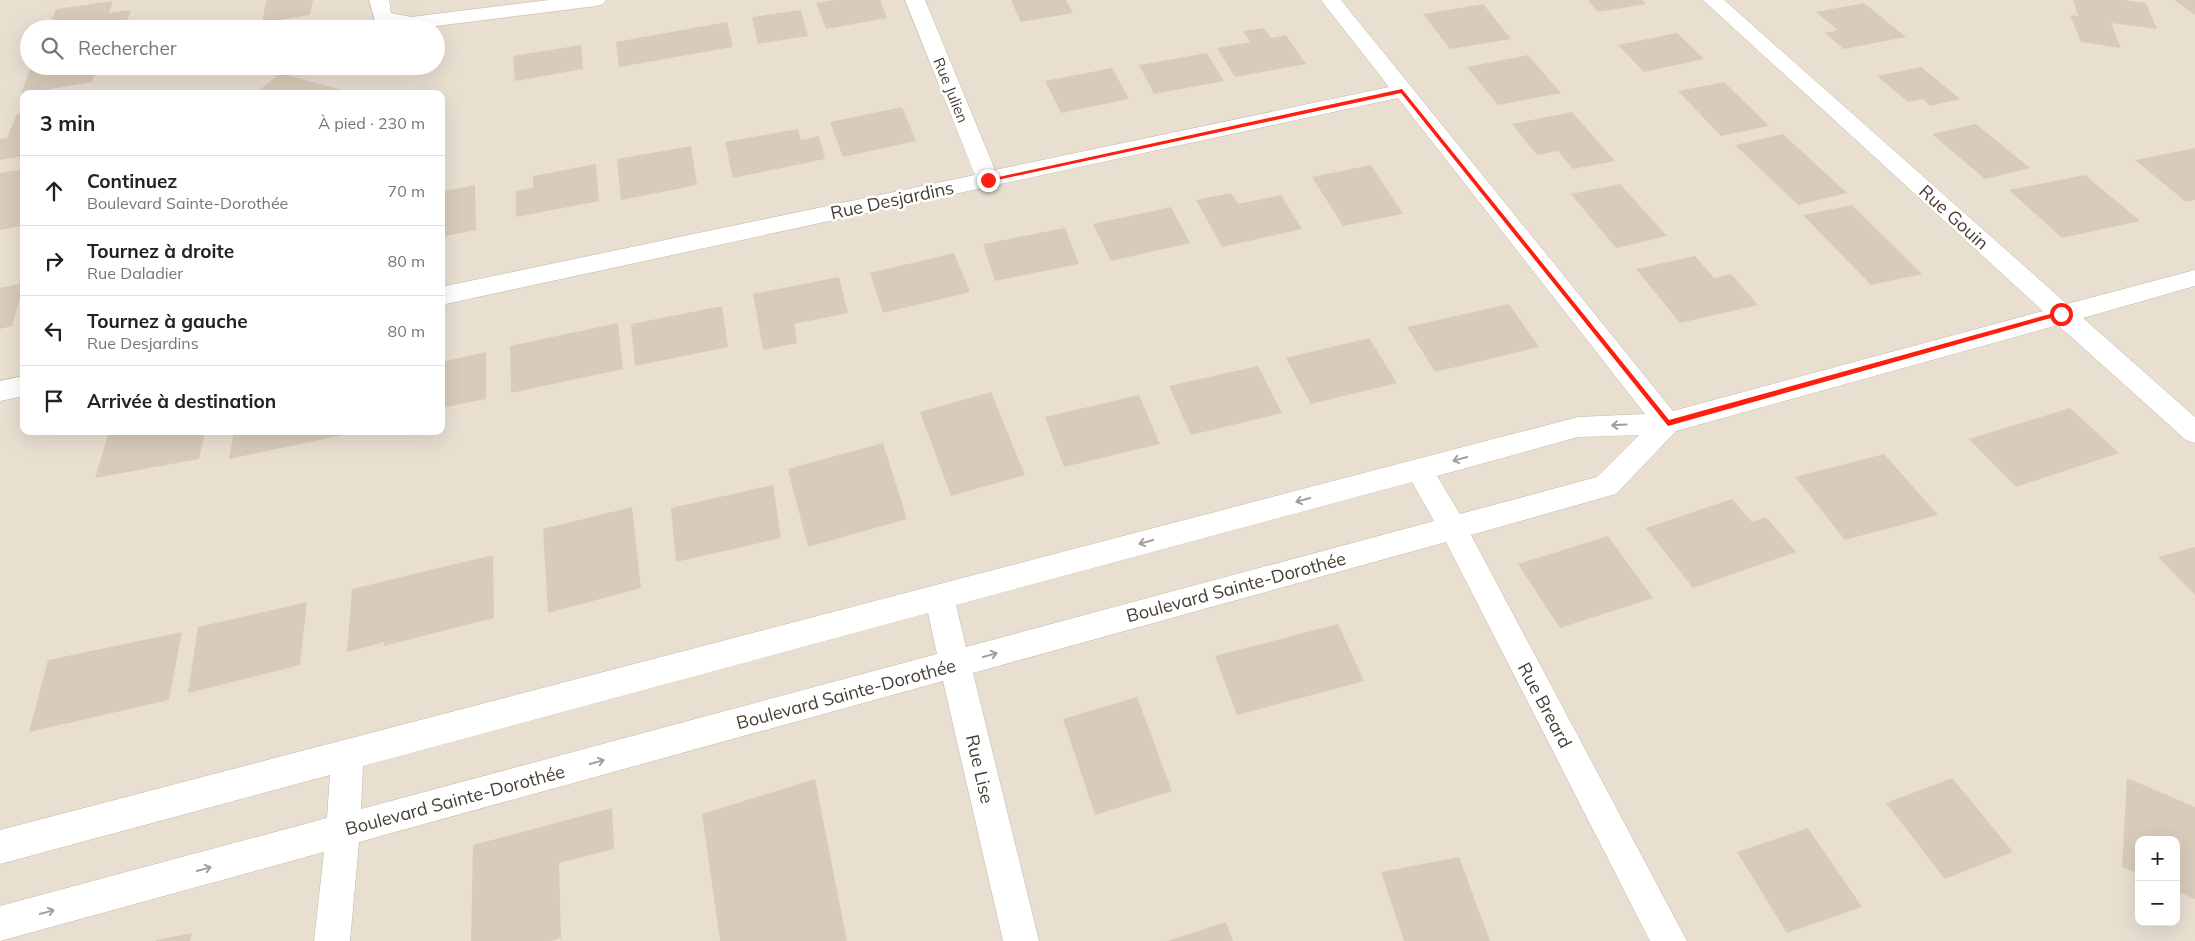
<!DOCTYPE html>
<html lang="fr">
<meta charset="utf-8">
<style>
:root{--surface:#fff;--page:#f6f6f6;--text:#222;--muted:#767676;--line:#e0e0e0}
body{margin:0;font-family:Mulish,sans-serif;background:var(--page);color:var(--text)}
.controls{position:absolute;right:15px;bottom:15px;display:grid;overflow:hidden;border-radius:10px;box-shadow:0 5px 20px #0002}
.controls button{width:45px;height:45px;display:grid;place-items:center;padding:0;border:0;border-bottom:1px solid var(--line);background:var(--surface);color:var(--text);font:25px sans-serif}
.stop{position:absolute;width:15px;height:15px;margin:-11px;border:4px solid #ff1f0f;border-radius:50%;background:#fff}
.stop.end{background:#ff1f0f;border-color:#fff;box-shadow:0 1px 5px #0008}
.list{margin:0;padding:0;list-style:none}
h2{display:flex;justify-content:space-between;align-items:center;height:65px;margin:0;padding:0 20px;font-size:21px}
h2 small{font-size:16px;font-weight:400;color:var(--muted)}
.list li{display:grid;grid-template-columns:32px 1fr auto;gap:15px;align-items:center;box-sizing:border-box;height:70px;padding:0 20px;border-top:1px solid var(--line)}
.list b{display:block;font-size:19px;white-space:nowrap}
.list p{margin:0;font-size:16px;white-space:nowrap;color:var(--muted)}
.list em{font-size:16px;font-style:normal;color:var(--muted)}
.icon{flex:none;width:28px;height:28px;fill:none;stroke:currentColor;stroke-width:2;stroke-linecap:round;stroke-linejoin:round}
.map{position:relative;flex:none;width:2195px;height:941px;overflow:hidden}
.search{position:absolute;background:var(--surface);box-shadow:0 5px 20px #0002;left:20px;top:20px;width:425px;height:55px;display:flex;align-items:center;gap:12px;box-sizing:border-box;padding:0 18px;border-radius:28px;color:var(--muted);font-size:19px}
.panel{position:absolute;background:var(--surface);box-shadow:0 5px 20px #0002;left:20px;top:90px;width:425px;height:345px;border-radius:10px}
.map>svg:first-child{display:block}
</style>
<div class="map">
<svg width="2195" height="941" viewBox="0 0 2195 941">
<rect width="100%" height="100%" fill="#f4ede3"/>
<path fill="#e8dfd1" fill-rule="evenodd" d="M0 0H2195V941H0ZM29 29H436V66H29ZM24 94H441V431H24ZM2139 840H2176V922H2139Z"/>
<g fill="#d9cbbb">
<path d="M266 0H313L310 15 262 23Z"/>
<path d="M834 0H880L887 18 826 29 816 3Z"/>
<path d="M1011 0H1066L1073 13 1021 22Z"/>
<path d="M1588 0H1642L1646 4 1598 12Z"/>
<path d="M2073 0H2123L2146 3 2157 29 2111 23 2121 48 2081 42 2070 15 2078 16Z"/>
<path d="M2174 0H2195V15Z"/>
<path d="M113 1 109 13 131 10 125 26 107 29H48L56 9Z"/>
<path d="M1864 3 1906 37 1844 49 1825 33 1838 30 1816 12Z"/>
<path d="M1483 4 1511 39 1450 49 1423 14Z"/>
<path d="M801 10 808 36 758 44 752 17Z"/>
<path d="M727 22 733 47 619 67 616 42Z"/>
<path d="M1264 28 1271 38 1286 35 1306 64 1235 77 1217 48 1250 42 1243 31Z"/>
<path d="M1677 33 1704 59 1644 72 1618 45Z"/>
<path d="M581 45 583 69 515 81 513 56Z"/>
<path d="M1207 53 1224 81 1154 94 1139 65Z"/>
<path d="M1528 55 1561 93 1498 105 1467 67Z"/>
<path d="M31 66H97L92 82 21 94Z"/>
<path d="M1921 67 1960 99 1930 106 1923 99 1908 102 1877 76Z"/>
<path d="M1112 68 1129 99 1061 113 1045 81Z"/>
<path d="M281 73 352 93V94H254Z"/>
<path d="M1724 82 1769 126 1721 136 1678 91Z"/>
<path d="M902 107 916 141 843 157 830 122Z"/>
<path d="M24 112V156L0 160V139L7 138 17 114Z"/>
<path d="M1572 112 1615 161 1573 169 1558 151 1537 155 1512 124Z"/>
<path d="M1976 124 2030 168 1985 179 1932 134Z"/>
<path d="M798 129 801 140 819 136 825 159 733 178 725 142Z"/>
<path d="M1783 134 1847 193 1798 205 1735 145Z"/>
<path d="M691 146 697 185 621 200 617 159Z"/>
<path d="M2195 148V200L2186 202 2135 160Z"/>
<path d="M596 164 599 201 516 217V191L533 188V176Z"/>
<path d="M1371 165 1403 214 1343 226 1312 177Z"/>
<path d="M24 169V225L0 230V173Z"/>
<path d="M2085 175 2140 221 2062 238 2009 190Z"/>
<path d="M1620 184 1667 236 1616 248 1571 194Z"/>
<path d="M475 185 476 230 441 237V192Z"/>
<path d="M1231 193 1238 204 1281 195 1302 229 1222 247 1196 200Z"/>
<path d="M1852 205 1922 274 1871 285 1803 215Z"/>
<path d="M1171 207 1190 243 1111 261 1093 224Z"/>
<path d="M1065 228 1079 264 995 281 983 244Z"/>
<path d="M954 253 970 292 883 313 870 273Z"/>
<path d="M1695 256 1714 278 1731 274 1758 305 1680 323 1636 269Z"/>
<path d="M839 277 848 313 794 324 797 343 763 350 753 294Z"/>
<path d="M24 283 12 326 0 329V288Z"/>
<path d="M1509 304 1539 347 1435 372 1407 327Z"/>
<path d="M722 306 728 347 635 366 631 324Z"/>
<path d="M618 323 623 369 511 393 510 346Z"/>
<path d="M1369 338 1397 383 1311 404 1286 358Z"/>
<path d="M486 352V399L441 408V362Z"/>
<path d="M1258 366 1282 413 1191 435 1169 386Z"/>
<path d="M991 392 1025 475 951 496 920 412Z"/>
<path d="M1139 395 1160 444 1064 467 1045 417Z"/>
<path d="M2070 408 2119 453 2016 487 1969 439Z"/>
<path d="M109 431H205L199 459 95 478Z"/>
<path d="M234 431H343V435L229 459Z"/>
<path d="M883 443 907 519 808 547 788 469Z"/>
<path d="M1884 454 1938 515 1845 540 1795 477Z"/>
<path d="M773 485 781 538 676 562 671 508Z"/>
<path d="M1732 499 1752 522 1766 517 1796 552 1693 588 1646 528Z"/>
<path d="M632 507 641 588 548 613 543 529Z"/>
<path d="M1608 536 1653 598 1560 628 1518 564Z"/>
<path d="M2195 547V595L2158 557Z"/>
<path d="M493 555 494 618 384 646V642L347 652 352 589Z"/>
<path d="M307 602 300 665 188 693 198 627Z"/>
<path d="M1338 624 1364 681 1237 715 1215 656Z"/>
<path d="M182 632 169 700 29 732 48 660Z"/>
<path d="M1137 697 1172 791 1095 815 1063 719Z"/>
<path d="M1952 778 2013 852 1945 879 1886 803Z"/>
<path d="M2127 778 2195 807V899L2176 891V840H2139V874L2122 867Z"/>
<path d="M815 779 847 941H720L702 814Z"/>
<path d="M612 808 614 849 559 863 561 938 551 941H471L473 845Z"/>
<path d="M1808 828 1862 907 1787 933 1737 852Z"/>
<path d="M1459 857 1490 941H1404L1381 872Z"/>
<path d="M1226 922 1233 941H1167Z"/>
<path d="M192 933 190 941H156V940Z"/>
</g>
<g fill="none" stroke-linecap="round" stroke-linejoin="round">
<g stroke="#c3b7a8" stroke-width="1">
<g id="minor">
<path d="M369 0H389L391 13 411 17 549 0H606L603 4 596 6 412 29 375 21Z"/>
<path d="M905 0H925L995 170 1389 87 1321 0H1341L1673 411 2043 311 1703 0H1724L2067 304 2195 270V286L2083 318 2195 417V443L2186 440 2058 325 1676 431 1616 494 1471 535 1687 941H1650L1446 542 973 673 1039 941H1003L943 681 359 842 350 941H314L324 852 0 941V906L327 818 330 775 0 864V830L1578 417 1645 414 1398 98 441 305V287L975 175ZM1639 435 1597 477 1460 514 1437 476 1578 437ZM1412 482 1434 521 966 647 956 605ZM928 613 937 654 361 809 363 766Z"/>
<path d="M24 376V396L0 401V381Z"/>
</g>
</g>
<use href="#minor" fill="#fff" fill-rule="evenodd"/>
</g>
<defs><path id="oneway-shaft" d="M-6 0H5M1.5-3L5.5 0L1.5 3" fill="none" stroke-width="1.6" stroke-linecap="round" stroke-linejoin="round" transform="scale(1.25)"/></defs>
<g stroke="#a29e99">
<use href="#oneway-shaft" transform="translate(1619 425) rotate(177)"/>
<use href="#oneway-shaft" transform="translate(1460 459) rotate(165)"/>
<use href="#oneway-shaft" transform="translate(1303 500) rotate(165)"/>
<use href="#oneway-shaft" transform="translate(1146 542) rotate(165)"/>
<use href="#oneway-shaft" transform="translate(990 655) rotate(-15)"/>
<use href="#oneway-shaft" transform="translate(597 762) rotate(-15)"/>
<use href="#oneway-shaft" transform="translate(204 869) rotate(-15)"/>
<use href="#oneway-shaft" transform="translate(47 912) rotate(-15)"/>
</g>
<path fill="#ff1f0f" d="M1402 89 1669 420 2061 311 2065 314 1668 426 1401 93 988 182 985 180Z"/>
<g text-anchor="middle" dominant-baseline="central" stroke-width="5" stroke-linejoin="round" paint-order="stroke">
<g font-size="15" fill="#463d33" stroke="#fff">
<text transform="translate(951 90) rotate(68)">Rue Julien</text>
</g>
<g font-size="18" fill="#463d33" stroke="#fff">
<text transform="translate(892 200) rotate(-12)">Rue Desjardins</text>
<text transform="translate(1954 217) rotate(42)">Rue Gouin</text>
<text transform="translate(1236 587) rotate(-15)">Boulevard Sainte-Dorothée</text>
<text transform="translate(846 694) rotate(-15)">Boulevard Sainte-Dorothée</text>
<text transform="translate(1545 705) rotate(62)">Rue Breard</text>
<text transform="translate(980 769) rotate(77)">Rue Lise</text>
<text transform="translate(455 800) rotate(-15)">Boulevard Sainte-Dorothée</text>
</g>
</g>
</svg>
<div class="controls">
<button>+</button>
<button>−</button>
</div>
<div class="stop" style="left:2061px;top:314px"></div>
<div class="stop end" style="left:988px;top:180px"></div>
<div class="search"><svg class="icon" aria-label="search" viewBox="0 0 24 24"><circle cx="10" cy="10" r="6"/><path d="M15 15l6 6"/></svg>Rechercher</div>
<section class="panel">
<h2>3 min<small>À pied · 230 m</small></h2>
<ul class="list">
<li><svg class="icon" aria-label="ahead" viewBox="0 0 24 24"><path d="M12 20V5M6 11l6-6 6 6"/></svg><div><b>Continuez</b><p>Boulevard Sainte-Dorothée</p></div><em>70 m</em></li>
<li><svg class="icon" aria-label="right" viewBox="0 0 24 24"><path d="M7 20v-9h11M14 6l5 5-5 5"/></svg><div><b>Tournez à droite</b><p>Rue Daladier</p></div><em>80 m</em></li>
<li><svg class="icon" aria-label="left" viewBox="0 0 24 24"><path d="M17 20v-9H6M10 6l-5 5 5 5"/></svg><div><b>Tournez à gauche</b><p>Rue Desjardins</p></div><em>80 m</em></li>
<li><svg class="icon" aria-label="arrive" viewBox="0 0 24 24"><path d="M6 21V4h12l-3 4 3 4H6"/></svg><div><b>Arrivée à destination</b></div></li>
</ul>
</section>
</div>
